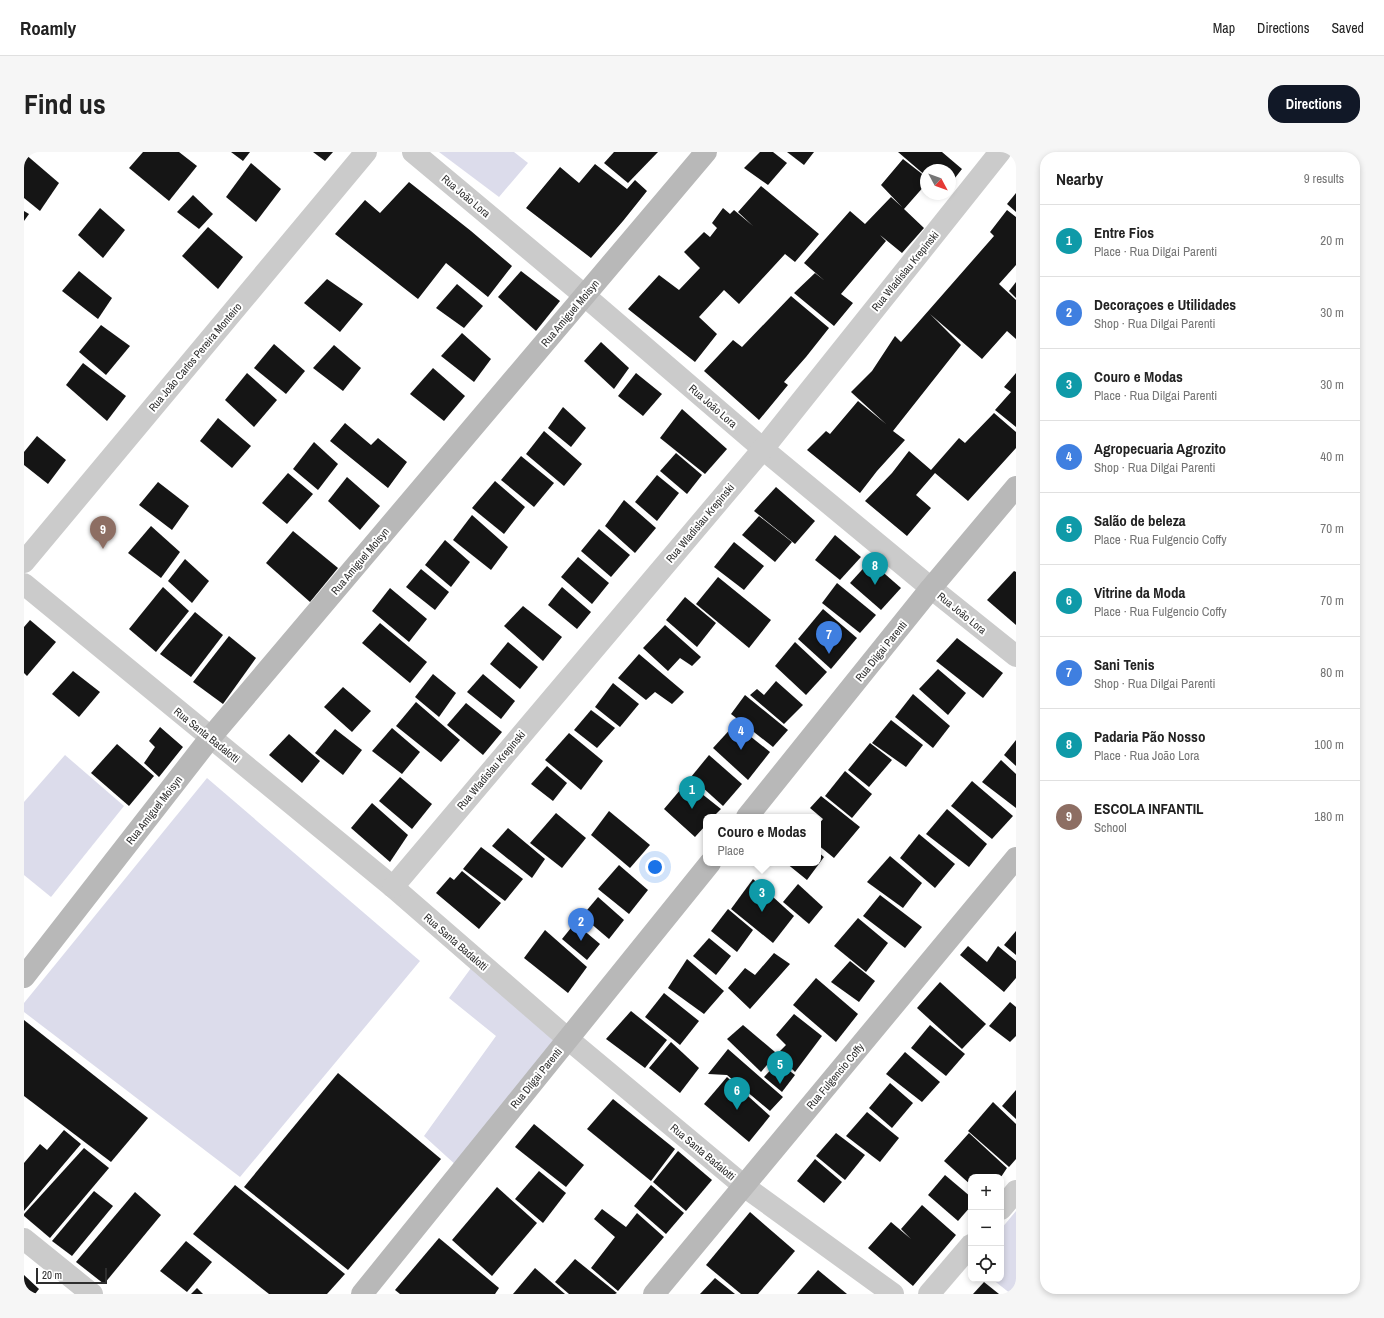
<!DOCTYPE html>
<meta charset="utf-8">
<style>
:root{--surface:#fff;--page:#f6f6f6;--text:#222;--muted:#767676;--line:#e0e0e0;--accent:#111827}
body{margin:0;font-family:"Archivo Narrow",sans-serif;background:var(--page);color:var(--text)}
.controls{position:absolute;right:12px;bottom:12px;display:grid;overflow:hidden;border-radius:8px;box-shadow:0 2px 6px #0003}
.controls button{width:36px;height:36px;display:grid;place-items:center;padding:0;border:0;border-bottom:1px solid var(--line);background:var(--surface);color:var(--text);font:20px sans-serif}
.compass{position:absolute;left:896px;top:12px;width:36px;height:36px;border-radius:50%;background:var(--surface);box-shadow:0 2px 6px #0003;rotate:131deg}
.scale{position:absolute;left:12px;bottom:10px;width:71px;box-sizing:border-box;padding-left:4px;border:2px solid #2e2e2e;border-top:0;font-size:11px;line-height:14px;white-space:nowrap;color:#2e2e2e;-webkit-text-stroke:3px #fff;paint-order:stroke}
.you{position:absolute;left:631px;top:715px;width:14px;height:14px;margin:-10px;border:3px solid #fff;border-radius:50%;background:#1a73e8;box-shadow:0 0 0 6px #1a73e833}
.badge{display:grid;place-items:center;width:26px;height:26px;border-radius:50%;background:var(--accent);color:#fff;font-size:13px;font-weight:700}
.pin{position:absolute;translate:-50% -33px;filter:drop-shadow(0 1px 2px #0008)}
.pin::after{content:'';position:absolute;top:21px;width:14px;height:12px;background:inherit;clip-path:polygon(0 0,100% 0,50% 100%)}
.popup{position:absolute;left:679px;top:662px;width:118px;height:52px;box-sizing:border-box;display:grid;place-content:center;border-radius:8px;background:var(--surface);filter:drop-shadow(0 1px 3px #0005);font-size:13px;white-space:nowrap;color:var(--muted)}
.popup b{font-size:15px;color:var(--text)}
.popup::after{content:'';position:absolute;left:50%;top:100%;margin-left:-8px;border:8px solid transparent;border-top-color:var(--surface)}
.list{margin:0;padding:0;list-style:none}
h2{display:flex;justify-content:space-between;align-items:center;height:52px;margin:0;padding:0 16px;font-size:17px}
h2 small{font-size:13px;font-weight:400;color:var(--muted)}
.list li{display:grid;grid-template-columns:26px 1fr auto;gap:12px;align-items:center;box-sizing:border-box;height:72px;padding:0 16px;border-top:1px solid var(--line)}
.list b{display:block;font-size:15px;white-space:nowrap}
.list p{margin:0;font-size:13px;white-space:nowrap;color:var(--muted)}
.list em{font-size:13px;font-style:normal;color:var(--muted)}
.icon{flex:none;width:22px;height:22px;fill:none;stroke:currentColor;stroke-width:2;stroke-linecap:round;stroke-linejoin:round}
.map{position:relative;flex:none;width:992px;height:1142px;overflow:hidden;border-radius:16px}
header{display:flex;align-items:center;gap:24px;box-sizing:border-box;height:56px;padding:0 20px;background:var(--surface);border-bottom:1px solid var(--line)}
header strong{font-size:19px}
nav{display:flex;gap:22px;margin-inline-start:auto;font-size:14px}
.intro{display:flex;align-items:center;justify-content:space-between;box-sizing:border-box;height:96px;padding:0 24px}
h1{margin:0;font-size:28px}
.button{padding:10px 18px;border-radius:16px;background:var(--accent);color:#fff;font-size:14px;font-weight:700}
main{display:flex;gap:24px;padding:0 24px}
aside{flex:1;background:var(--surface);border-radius:16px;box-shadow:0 2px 6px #0003}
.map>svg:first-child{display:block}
</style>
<header>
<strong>Roamly</strong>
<nav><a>Map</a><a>Directions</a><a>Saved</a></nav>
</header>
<div class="intro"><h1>Find us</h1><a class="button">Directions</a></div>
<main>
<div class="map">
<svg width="992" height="1142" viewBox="0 0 992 1142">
<rect width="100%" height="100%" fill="#fff"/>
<g fill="#dcdceb">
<path d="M415 0H490L504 11 475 45Z"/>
<path d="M41 603 100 654 27 745 0 723V650Z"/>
<path d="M183 626 396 809 216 1025 0 860V851Z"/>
<path d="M450 812 536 887 433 1014 400 984 472 884 425 846Z"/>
<path d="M992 1059V1142H987L968 1127H977V1077Z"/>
</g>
<g fill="#151515">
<path d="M119 0H155L173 14 145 49 105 16Z"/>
<path d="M207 0H226L219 9Z"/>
<path d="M289 0H309L301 9Z"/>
<path d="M590 0H634L604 31 580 11Z"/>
<path d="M736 0H749L763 11 744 33 720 16Z"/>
<path d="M763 0H790L780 13Z"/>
<path d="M874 0H918L938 17 927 31 926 30V18H902V24Z"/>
<path d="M0 1 35 31 16 59 0 46Z"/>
<path d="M879 7 902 25V32L880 57 900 76 878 101 856 83 862 89 817 142 829 151 810 174 770 141 791 121 801 129 780 111 826 59 841 72 867 45 878 55 857 33Z"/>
<path d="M227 11 257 37 232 70 202 45Z"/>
<path d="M571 12 603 37 611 28 623 39 599 69 567 106 502 56 536 15 555 31Z"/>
<path d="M385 30 447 79 488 114 464 145 422 111 394 147 311 82 341 48 356 61Z"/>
<path d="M737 34 795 82 771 110 761 102 715 152 700 138 675 165 693 182 671 210 604 157 635 123 655 138 676 116 660 100 680 80 686 85 693 76 688 71 699 56 706 62 710 58 729 74 714 60Z"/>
<path d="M992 41V60L983 52Z"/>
<path d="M169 43 189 62 175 77 153 60Z"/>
<path d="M76 56 101 78 79 106 54 83Z"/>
<path d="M983 58 992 65V113L975 132 992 148V187L983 179 958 207 906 162 937 193 869 279 881 288 853 319 836 341 783 298 802 279 806 282 834 249 862 272 827 240 848 219 871 184 877 190 970 84 966 80Z"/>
<path d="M0 59 5 62 0 69Z"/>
<path d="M184 75 219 105 194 137 158 104Z"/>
<path d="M55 119 88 146 74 167 38 139Z"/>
<path d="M497 119 536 149 512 179 474 145Z"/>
<path d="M303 127 339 152 316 180 280 151Z"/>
<path d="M992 130V146L985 139Z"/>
<path d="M433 132 459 154 440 176 412 156Z"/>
<path d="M767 144 805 176 782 205 760 230 764 233 735 268 680 219 709 188 718 195Z"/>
<path d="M77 173 106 194 82 223 55 200Z"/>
<path d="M438 181 467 207 450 230 417 204Z"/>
<path d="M577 190 605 216 590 237 560 209Z"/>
<path d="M250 192 281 219 262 242 230 216Z"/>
<path d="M310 193 337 216 319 239 289 216Z"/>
<path d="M59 211 102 244 83 269 42 233Z"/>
<path d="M409 216 441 244 420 269 386 242Z"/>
<path d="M223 221 253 248 230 275 201 248Z"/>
<path d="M612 221 638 242 619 264 594 244Z"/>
<path d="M992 221V275L971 258 987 240 980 235Z"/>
<path d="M539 255 562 276 547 295 524 276Z"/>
<path d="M658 257 703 297 681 322 636 286Z"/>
<path d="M970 261 992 280V296L944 349 911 321 892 343 907 356 883 384 841 349 868 321 885 299 907 318 935 286 941 291Z"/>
<path d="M194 266 227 294 208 316 176 289Z"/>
<path d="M321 271 347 293 354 286 383 310 364 336 306 289Z"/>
<path d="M520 279 558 312 540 334 502 302Z"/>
<path d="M13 284 42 308 24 332 0 313V300Z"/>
<path d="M290 290 314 312 294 338 269 317Z"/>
<path d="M652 301 678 323 663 342 636 319Z"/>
<path d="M497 304 530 331 510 355 477 328Z"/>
<path d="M264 321 289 342 263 372 238 351Z"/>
<path d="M633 323 655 341 633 369 611 350Z"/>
<path d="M323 325 356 354 336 378 304 349Z"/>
<path d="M471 329 501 355 480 382 448 356Z"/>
<path d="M134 330 165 354 148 378 115 353Z"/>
<path d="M752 335 791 369 771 392 730 359Z"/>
<path d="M600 348 632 376 611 401 581 374Z"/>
<path d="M448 363 484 395 467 418 429 388Z"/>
<path d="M735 364 768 390 751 410 718 383Z"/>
<path d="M127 374 156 400 137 426 104 401Z"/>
<path d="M575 377 606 403 587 425 557 399Z"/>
<path d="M269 379 314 416 286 450 242 411Z"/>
<path d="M811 383 837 405 816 428 791 408Z"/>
<path d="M421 388 446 410 427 435 401 413Z"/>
<path d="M710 390 740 414 720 438 690 415Z"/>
<path d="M554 405 585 431 568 452 537 425Z"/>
<path d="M161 407 185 429 168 451 144 429Z"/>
<path d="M846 409 877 436 857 458 826 431Z"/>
<path d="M397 417 425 440 411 458 382 435Z"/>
<path d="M990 419 992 420V473L963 448Z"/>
<path d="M694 425 747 468 725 496 672 452Z"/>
<path d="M813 431 852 463 836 481 798 451Z"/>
<path d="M139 435 165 459 132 500 105 477Z"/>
<path d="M538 435 567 460 553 477 524 453Z"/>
<path d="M366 436 403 467 385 490 348 459Z"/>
<path d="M661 445 692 471 673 495 642 468Z"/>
<path d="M499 454 538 485 519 509 480 474Z"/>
<path d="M799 457 833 486 807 517 774 487Z"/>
<path d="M171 460 199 483 167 525 136 502Z"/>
<path d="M6 468 32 490 3 524 0 521V475Z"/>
<path d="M356 471 403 510 386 531 338 491Z"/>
<path d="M641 473 677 505 668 514 656 506 644 519 619 496Z"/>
<path d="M205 484 232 506 199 552 169 530Z"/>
<path d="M933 486 979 521 959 546 912 509Z"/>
<path d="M484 490 514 515 496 537 466 512Z"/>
<path d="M771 490 803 520 782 543 751 514Z"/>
<path d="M615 502 660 540 648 552 631 540 622 548 594 526Z"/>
<path d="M914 517 942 541 924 563 895 537Z"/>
<path d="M49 519 76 540 55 565 28 542Z"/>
<path d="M409 522 432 541 415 565 391 545Z"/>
<path d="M459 522 491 549 477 567 443 540Z"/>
<path d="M752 529 779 553 760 572 726 543 733 537 740 543Z"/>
<path d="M589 531 615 552 596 575 571 555Z"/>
<path d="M319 535 347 559 328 580 300 555Z"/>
<path d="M889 542 926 574 909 596 871 565Z"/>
<path d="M721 543 764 578 749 595 707 562Z"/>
<path d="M392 550 436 588 417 610 372 574Z"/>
<path d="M442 551 478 580 459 603 423 573Z"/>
<path d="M567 558 591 576 573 596 550 578Z"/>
<path d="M867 568 899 593 882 615 848 591Z"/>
<path d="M711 572 746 600 724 628 689 596Z"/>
<path d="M136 575 159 595 135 625 120 611 131 595 125 589Z"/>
<path d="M368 576 396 600 378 622 348 599Z"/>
<path d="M311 577 338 598 319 623 291 601Z"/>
<path d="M545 581 579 609 557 638 521 608Z"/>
<path d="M265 582 296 609 278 631 245 603Z"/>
<path d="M992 588V614L980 603Z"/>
<path d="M846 591 868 608 845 635 824 618Z"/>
<path d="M93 592 130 624 105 654 67 621Z"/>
<path d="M685 603 718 632 699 654 667 625Z"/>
<path d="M977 608 992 622V656L958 630Z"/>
<path d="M523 614 543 631 529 649 507 632Z"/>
<path d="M821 619 848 642 828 666 801 644Z"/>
<path d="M376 625 408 652 388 677 355 649Z"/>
<path d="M948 629 989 664 968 687 927 654Z"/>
<path d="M663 630 697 657 689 665H682V673L671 685 640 657Z"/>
<path d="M797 644 836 675 810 706 794 693V673L799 667 786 656Z"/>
<path d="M348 651 384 683 366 710 327 676Z"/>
<path d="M923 657 963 692 945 715 902 682Z"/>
<path d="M585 659 626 693 606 716 567 683Z"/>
<path d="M532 661 562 686 538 716 506 691Z"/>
<path d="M484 676 521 707 508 726 468 694Z"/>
<path d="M895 682 931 712 911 736 876 706Z"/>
<path d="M457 695 499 727 481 749 439 717Z"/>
<path d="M794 700 800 705 783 728 762 711H794Z"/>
<path d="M866 704 898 731 879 756 843 730Z"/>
<path d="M595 713 624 738 605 762 574 737Z"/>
<path d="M438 719 477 751 455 777 412 741 426 725 430 728Z"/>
<path d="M729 727 770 764 749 791 707 757Z"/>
<path d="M774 732 799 755 785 772 759 750Z"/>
<path d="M856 743 898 775 881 796 839 764Z"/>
<path d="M574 745 600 768 585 787 558 764Z"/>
<path d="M704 757 729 778 713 800 687 779Z"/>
<path d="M834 766 864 791 842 820 810 794Z"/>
<path d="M551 771 576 792 563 808 538 787Z"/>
<path d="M521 778 563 815 544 841 500 806Z"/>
<path d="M992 779V803L980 793Z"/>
<path d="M685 786 707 804 692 823 669 804Z"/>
<path d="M944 794 963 810 974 794 992 809V826L980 840 936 803Z"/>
<path d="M750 801 766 812 726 857 704 836 721 816 731 823Z"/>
<path d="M663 807 700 839 680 862 644 836Z"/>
<path d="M826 809 851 829 835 850 807 830Z"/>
<path d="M792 826 834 862 812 890 769 853Z"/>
<path d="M916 830 962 872 938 897 893 856Z"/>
<path d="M640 841 675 869 656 893 621 865Z"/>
<path d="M986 850 992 855V884L986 890 965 874Z"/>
<path d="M607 859 643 888 621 916 582 887Z"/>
<path d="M770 862 798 884 771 920 753 902 762 893 752 883Z"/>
<path d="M0 868 124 966 87 1010 0 944Z"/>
<path d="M719 873 751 900 750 905 737 920 703 887Z"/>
<path d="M906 873 941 902 922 924 887 896Z"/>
<path d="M647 890 675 916 656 941 625 916Z"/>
<path d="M704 897 759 945 746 959 703 923 684 922Z"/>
<path d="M881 900 916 930 898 950 862 922Z"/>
<path d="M754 910 771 923 758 940 740 925Z"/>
<path d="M314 921 417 1007 324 1118 220 1035Z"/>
<path d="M703 925 746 964 725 990 680 952Z"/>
<path d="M866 931 889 951 868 976 845 956Z"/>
<path d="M992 938V967L978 954Z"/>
<path d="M589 947 651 997 627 1029 563 977Z"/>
<path d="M969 950 992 972V1007L985 1015 944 979Z"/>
<path d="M843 960 875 986 856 1010 822 984Z"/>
<path d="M510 972 560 1013 542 1035 491 995Z"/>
<path d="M40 978 57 992 0 1059V1011L16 992 23 998Z"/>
<path d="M812 981 841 1003 821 1028 792 1004Z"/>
<path d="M945 981 983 1016 977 1025H947V1033L920 1009Z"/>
<path d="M60 996 85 1016 26 1086 0 1064V1062Z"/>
<path d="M654 999 688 1028 662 1059 629 1030Z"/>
<path d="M791 1007 818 1030 800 1051 773 1029Z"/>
<path d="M515 1019 542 1041 519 1071 491 1047Z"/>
<path d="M921 1023 947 1045V1054L934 1069 904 1043Z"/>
<path d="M211 1033 321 1122 303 1142H245L169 1082Z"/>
<path d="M627 1033 660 1061 642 1082 610 1054Z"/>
<path d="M473 1035 513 1071 468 1124 428 1088Z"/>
<path d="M70 1039 89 1054 48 1104 28 1089Z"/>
<path d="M111 1040 137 1063 80 1132 52 1110Z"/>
<path d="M898 1053 932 1083 889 1134 844 1096 867 1070 887 1087 877 1077Z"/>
<path d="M578 1057 602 1075 613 1061 640 1085 594 1139 567 1116 591 1085 570 1067Z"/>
<path d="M726 1060 771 1099 734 1142H717L682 1113Z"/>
<path d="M415 1086 475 1136 471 1142H376L371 1138Z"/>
<path d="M162 1089 188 1110 163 1140 136 1119Z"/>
<path d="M551 1107 593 1141 591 1142H545L531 1130Z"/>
<path d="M511 1116 541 1142H489Z"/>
<path d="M794 1118 823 1142H773Z"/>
<path d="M0 1123 15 1137 11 1142H0Z"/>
<path d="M691 1126 711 1142H676Z"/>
<path d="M960 1130 975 1142H949Z"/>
<path d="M173 1136 179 1142H167Z"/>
</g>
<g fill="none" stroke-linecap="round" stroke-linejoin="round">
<g stroke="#cbcbcb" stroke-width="22">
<path d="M389 0 561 144 739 297 907 436 992 504"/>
<path d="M0 410 342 0"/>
<path d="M0 432 369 735 544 887 720 1034 869 1142"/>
<path d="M369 735 739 297 976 0"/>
<path d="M977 1057 992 1039"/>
<path d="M0 1087 68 1142"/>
<path d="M905 1142 947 1093"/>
</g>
<g stroke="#b8b8b8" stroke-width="22">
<path d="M723 665 907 436 992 335"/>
<path d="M0 825 186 586 682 0"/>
<path d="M338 1142 686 711"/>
<path d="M630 1142 992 706"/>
</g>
</g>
<g text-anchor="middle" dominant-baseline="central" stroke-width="4" stroke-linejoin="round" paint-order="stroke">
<g font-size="11" fill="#2e2e2e" stroke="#fff">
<text transform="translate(442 44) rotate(40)">Rua João Lora</text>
<text transform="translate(881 119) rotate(-51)">Rua Wladislau Krepinski</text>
<text transform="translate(546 161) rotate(-50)">Rua Amiguel Moisyn</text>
<text transform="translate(171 205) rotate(-50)">Rua João Carlos Pereira Monteiro</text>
<text transform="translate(689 254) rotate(41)">Rua João Lora</text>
<text transform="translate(676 371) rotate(-50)">Rua Wladislau Krepinski</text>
<text transform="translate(336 409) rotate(-50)">Rua Amiguel Moisyn</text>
<text transform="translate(938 461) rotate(39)">Rua João Lora</text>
<text transform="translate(857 499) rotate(-51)">Rua Dilgai Parenti</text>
<text transform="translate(183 583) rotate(39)">Rua Santa Badalotti</text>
<text transform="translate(467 618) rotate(-50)">Rua Wladislau Krepinski</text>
<text transform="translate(130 658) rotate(-52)">Rua Amiguel Moisyn</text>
<text transform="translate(432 790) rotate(41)">Rua Santa Badalotti</text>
<text transform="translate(811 924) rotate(-50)">Rua Fulgencio Coffy</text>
<text transform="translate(512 926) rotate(-51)">Rua Dilgai Parenti</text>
<text transform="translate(679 1000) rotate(40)">Rua Santa Badalotti</text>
</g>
</g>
</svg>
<div class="controls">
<button>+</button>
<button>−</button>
<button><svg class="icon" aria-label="locate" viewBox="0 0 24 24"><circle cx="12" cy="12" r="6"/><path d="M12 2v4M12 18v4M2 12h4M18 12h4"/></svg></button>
</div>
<svg class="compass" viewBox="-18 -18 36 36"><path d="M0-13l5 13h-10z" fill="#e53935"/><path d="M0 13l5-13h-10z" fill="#767676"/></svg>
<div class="scale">20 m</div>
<div class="you"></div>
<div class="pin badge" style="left:668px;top:657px;background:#0f9aa8">1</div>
<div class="pin badge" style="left:557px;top:789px;background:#3f7fe0">2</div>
<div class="pin badge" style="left:738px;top:760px;background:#0f9aa8">3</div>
<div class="popup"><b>Couro e Modas</b>Place</div>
<div class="pin badge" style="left:717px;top:598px;background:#3f7fe0">4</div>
<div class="pin badge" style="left:756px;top:932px;background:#0f9aa8">5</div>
<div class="pin badge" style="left:713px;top:958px;background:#0f9aa8">6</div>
<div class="pin badge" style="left:805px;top:502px;background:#3f7fe0">7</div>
<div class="pin badge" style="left:851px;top:433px;background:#0f9aa8">8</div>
<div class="pin badge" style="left:79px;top:397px;background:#8d6e63">9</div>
</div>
<aside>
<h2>Nearby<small>9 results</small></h2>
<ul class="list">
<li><span class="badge" style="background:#0f9aa8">1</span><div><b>Entre Fios</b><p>Place · Rua Dilgai Parenti</p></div><em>20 m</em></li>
<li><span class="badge" style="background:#3f7fe0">2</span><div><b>Decoraçoes e Utilidades</b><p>Shop · Rua Dilgai Parenti</p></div><em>30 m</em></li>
<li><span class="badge" style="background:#0f9aa8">3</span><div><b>Couro e Modas</b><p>Place · Rua Dilgai Parenti</p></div><em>30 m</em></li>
<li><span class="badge" style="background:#3f7fe0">4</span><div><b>Agropecuaria Agrozito</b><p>Shop · Rua Dilgai Parenti</p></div><em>40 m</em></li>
<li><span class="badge" style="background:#0f9aa8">5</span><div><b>Salão de beleza</b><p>Place · Rua Fulgencio Coffy</p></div><em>70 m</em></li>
<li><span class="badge" style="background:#0f9aa8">6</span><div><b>Vitrine da Moda</b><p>Place · Rua Fulgencio Coffy</p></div><em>70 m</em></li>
<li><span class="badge" style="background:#3f7fe0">7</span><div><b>Sani Tenis</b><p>Shop · Rua Dilgai Parenti</p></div><em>80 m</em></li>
<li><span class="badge" style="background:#0f9aa8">8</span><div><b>Padaria Pão Nosso</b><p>Place · Rua João Lora</p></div><em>100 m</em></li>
<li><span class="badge" style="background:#8d6e63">9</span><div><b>ESCOLA INFANTIL</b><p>School</p></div><em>180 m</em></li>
</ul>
</aside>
</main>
